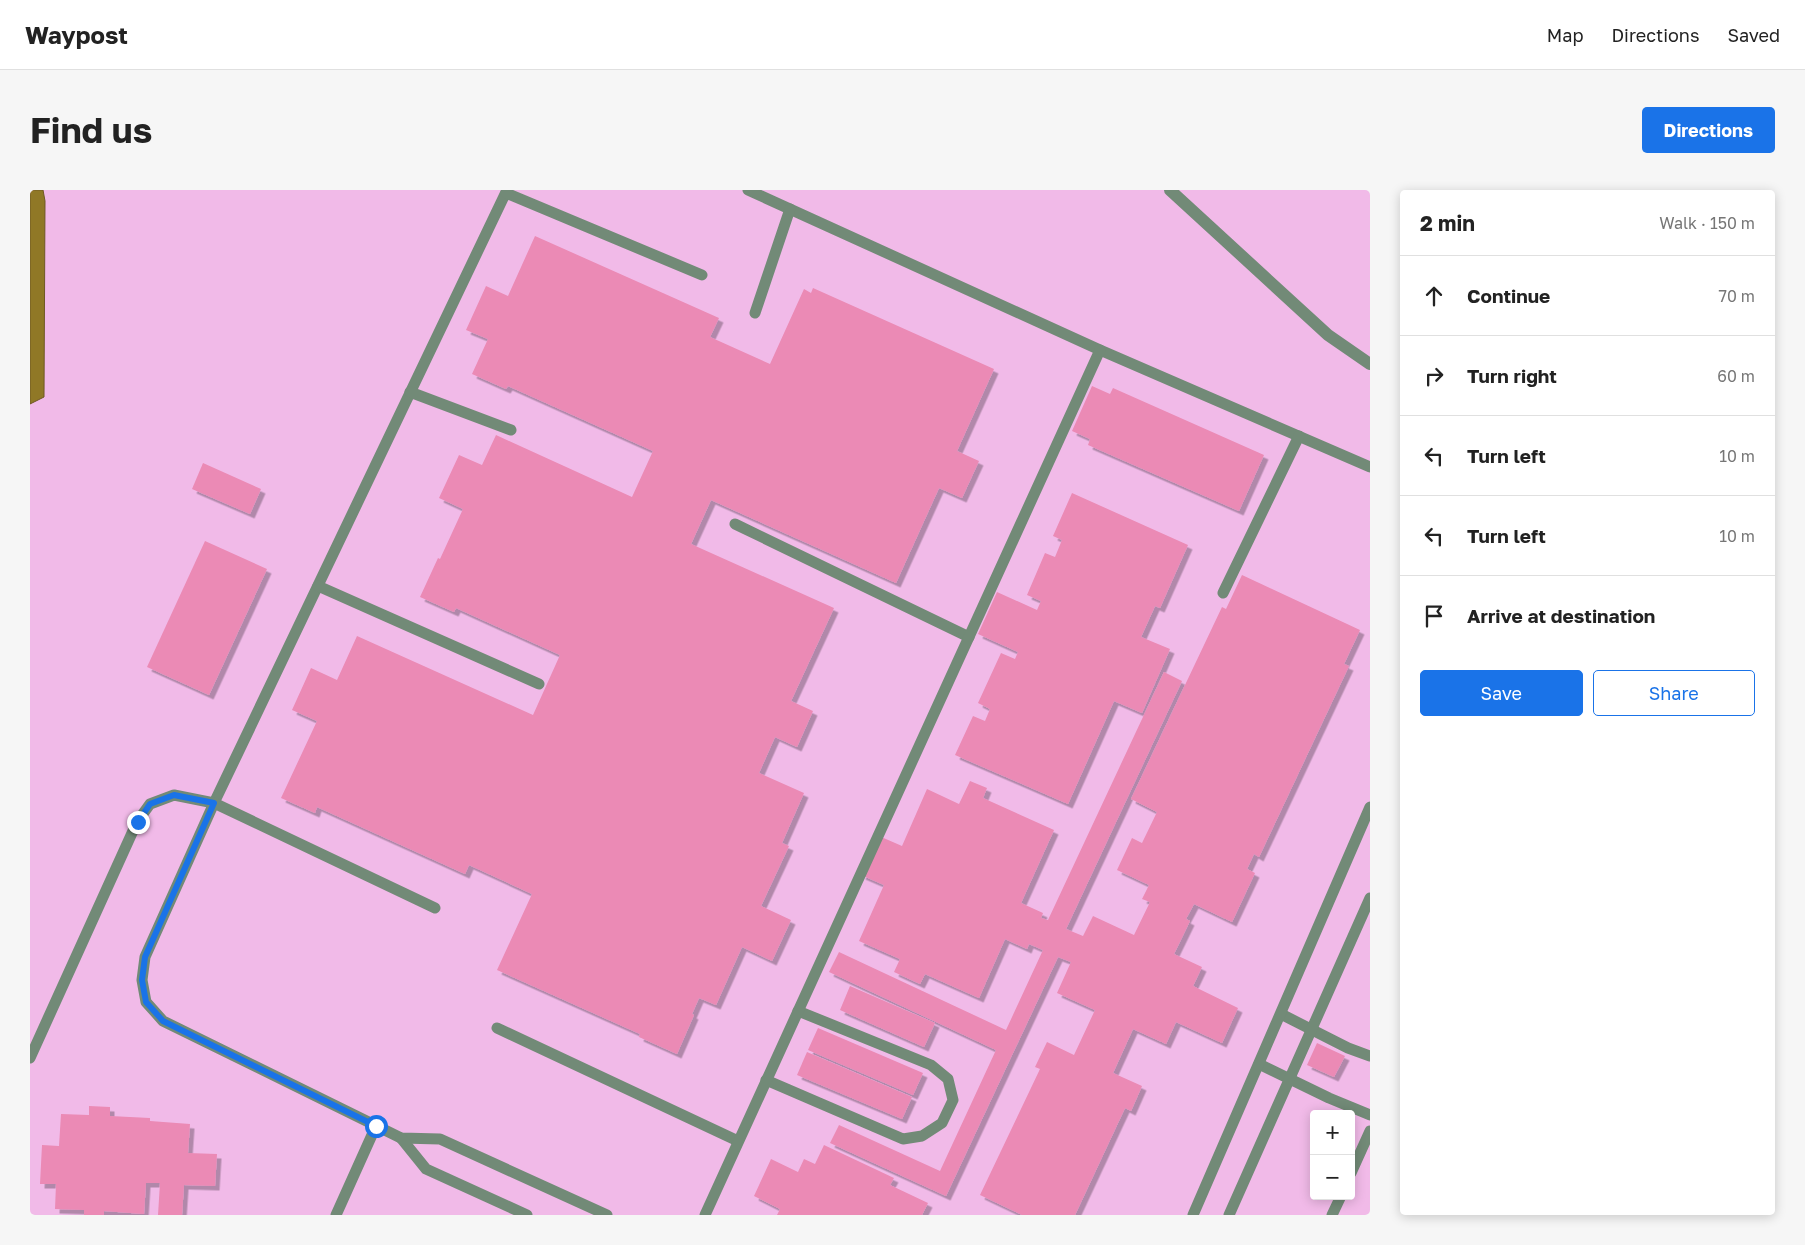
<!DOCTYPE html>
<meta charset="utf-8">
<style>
:root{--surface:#fff;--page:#f6f6f6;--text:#222;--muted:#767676;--line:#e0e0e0;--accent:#1a73e8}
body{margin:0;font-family:"Golos Text",sans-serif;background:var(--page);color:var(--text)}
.controls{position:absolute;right:15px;bottom:15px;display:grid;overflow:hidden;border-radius:5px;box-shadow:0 2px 12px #0003}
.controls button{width:45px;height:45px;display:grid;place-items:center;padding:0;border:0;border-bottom:1px solid var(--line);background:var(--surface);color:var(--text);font:25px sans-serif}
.stop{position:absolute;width:15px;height:15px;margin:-11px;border:4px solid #1a73e8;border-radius:50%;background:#fff}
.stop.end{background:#1a73e8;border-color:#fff;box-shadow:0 1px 5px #0008}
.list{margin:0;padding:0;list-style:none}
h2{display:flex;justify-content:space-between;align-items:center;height:65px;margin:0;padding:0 20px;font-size:21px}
h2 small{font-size:16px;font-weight:400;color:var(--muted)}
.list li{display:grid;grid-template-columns:32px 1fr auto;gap:15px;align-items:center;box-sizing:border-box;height:80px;padding:0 20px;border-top:1px solid var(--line)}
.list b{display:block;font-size:19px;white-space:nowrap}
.list em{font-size:16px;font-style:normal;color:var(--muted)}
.actions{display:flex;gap:10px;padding:15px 20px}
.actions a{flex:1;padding:11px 0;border:1px solid var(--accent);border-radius:5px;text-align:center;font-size:18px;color:var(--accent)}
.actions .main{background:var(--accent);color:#fff}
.icon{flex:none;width:28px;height:28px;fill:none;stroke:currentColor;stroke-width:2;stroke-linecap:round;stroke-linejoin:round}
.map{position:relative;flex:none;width:1340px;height:1025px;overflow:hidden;border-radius:5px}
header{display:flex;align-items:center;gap:30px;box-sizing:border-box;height:70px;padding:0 25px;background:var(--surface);border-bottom:1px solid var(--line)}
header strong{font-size:24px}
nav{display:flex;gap:28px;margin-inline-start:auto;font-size:18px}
.intro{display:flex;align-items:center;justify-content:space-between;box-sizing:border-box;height:120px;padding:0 30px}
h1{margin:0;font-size:35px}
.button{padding:12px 22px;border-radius:5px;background:var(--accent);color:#fff;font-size:18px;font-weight:700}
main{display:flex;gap:30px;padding:0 30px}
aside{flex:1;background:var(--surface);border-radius:5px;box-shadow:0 2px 12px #0003}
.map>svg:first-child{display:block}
</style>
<header>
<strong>Waypost</strong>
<nav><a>Map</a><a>Directions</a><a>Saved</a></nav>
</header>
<div class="intro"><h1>Find us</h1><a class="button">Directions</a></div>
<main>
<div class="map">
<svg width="1340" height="1025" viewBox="0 0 1340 1025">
<defs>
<filter id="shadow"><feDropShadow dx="4.5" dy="4.5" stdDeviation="0" flood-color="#0004"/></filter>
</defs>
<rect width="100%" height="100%" fill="#f1bae8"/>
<path fill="#907826" stroke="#6f5824" d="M0 0H13L15 11 14 207 0 214Z"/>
<g fill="#eb8ab5" filter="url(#shadow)">
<path d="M505 46 689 128 680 147 740 174 774 99 781 103 783 98 964 179 927 261 949 271 932 308 909 298 866 393 681 310 661 354 804 418 761 511 783 521 767 557 745 547 729 583 774 603 752 653 759 656 731 716 761 730 742 771 712 757 686 815 669 808 662 824 664 825 647 864 609 847 610 844 467 780 502 704 439 675 435 684 287 617 285 623 251 608 287 531 262 520 281 478 307 490 327 446 503 525 530 465 426 418 424 422 390 407 408 368 410 369 433 319 409 308 429 265 452 275 466 245 602 307 623 261 478 196 476 199 442 184 458 149 436 140 456 96 478 106Z"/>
<path d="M1062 196 1080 204 1083 198 1234 265 1209 321 1058 255 1060 249 1042 241Z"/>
<path d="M173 273 231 299 220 324 162 299Z"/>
<path d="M1042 303 1158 355 1130 418 1125 416 1111 447 1140 459 1112 523 1084 511 1038 614 925 565 943 526 955 531 960 519 948 513 971 463 985 469 988 462 948 444 967 402 1007 420 1011 411 997 405 1015 363 1025 367 1032 350 1023 346Z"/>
<path d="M175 351 237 379 179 505 117 477Z"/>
<path d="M1212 385 1330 440 1314 474 1319 476 1229 667 1224 664 1217 679 1225 683 1202 732 1164 714 1156 729 1160 731 1144 764 1172 777 1163 796 1208 818 1192 853 1146 832 1136 854 1103 839 1083 883 1112 896 1101 921 1095 918 1045 1025H992L950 1005 1010 879 1005 877 1017 852 1044 865 1065 820 1027 803 1041 772 1028 767 916 1006 800 953 809 935 910 981 966 860 799 782 809 762 976 840 1013 760 999 754 997 759 975 749 949 808 895 784 890 794 864 782 870 769 829 751 854 695 831 685 849 646 872 656 897 599 929 614 940 591 957 598 953 608 1024 640 991 713 1013 723 1011 728 1018 730 1134 482 1152 491 1036 739 1053 746 1063 726 1104 745 1120 712 1112 709 1119 695 1087 680 1102 648 1112 653 1127 622 1101 609 1192 417 1196 419Z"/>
<path d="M820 796 905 833 894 857 810 820Z"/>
<path d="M788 838 893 883 883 905 778 860Z"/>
<path d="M1287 853 1315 866 1304 887 1277 875Z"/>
<path d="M777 862 882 907 872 929 767 885Z"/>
<path d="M59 916 80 917V926L120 928V931L160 934 158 963 187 964 185 996 154 995 152 1025H128L130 993H116L114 1024 74 1021V1025H54V1020L25 1019 26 994H10L12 955 29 956 31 924 59 925Z"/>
<path d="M794 955 864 988 860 995 898 1013 892 1025H747L750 1019 724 1006 741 969 768 982 774 969 785 974Z"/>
</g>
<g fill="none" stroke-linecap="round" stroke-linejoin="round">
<g stroke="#728a77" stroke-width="11">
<path d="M477 0 184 613 115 767 112 790 116 812 133 831 371 948 410 949 577 1025"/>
<path d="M718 0 1070 160 1340 277"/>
<path d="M476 3 672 85"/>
<path d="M725 123 760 19"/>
<path d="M380 202 481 240"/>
<path d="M705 334 939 447"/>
<path d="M288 396 509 494"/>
<path d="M1193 403 1269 246"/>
<path d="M1251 824 1318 858 1340 866"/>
<path d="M467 838 708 951"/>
<path d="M0 868 107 632 120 614 144 605 184 613 405 718"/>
<path d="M1229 874 1299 908 1340 925"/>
<path d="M736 890 873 949 892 946 912 933 923 910 918 889 901 875 768 821"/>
<path d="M371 948 396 979 497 1025"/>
<path d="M1321 983 1340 941"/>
<path d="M306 1025 346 936"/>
<path d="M675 1025 1070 160"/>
<path d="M1163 1025 1340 617"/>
<path d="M1199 1025 1340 708"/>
<path d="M1302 1025 1311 1006"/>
</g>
<path stroke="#728a77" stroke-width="12" d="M1140 0 1298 145 1340 174"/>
</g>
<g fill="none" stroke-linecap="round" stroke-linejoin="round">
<path stroke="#1a73e8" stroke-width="6" d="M108 632 120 614 144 605 184 613 115 767 112 790 116 812 133 831 346 936"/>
</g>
</svg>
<div class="controls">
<button>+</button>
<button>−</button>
</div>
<div class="stop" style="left:346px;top:936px"></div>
<div class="stop end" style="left:108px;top:632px"></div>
</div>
<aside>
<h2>2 min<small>Walk · 150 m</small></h2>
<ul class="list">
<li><svg class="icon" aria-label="ahead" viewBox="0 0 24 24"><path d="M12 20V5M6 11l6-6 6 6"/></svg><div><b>Continue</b></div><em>70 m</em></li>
<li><svg class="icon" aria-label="right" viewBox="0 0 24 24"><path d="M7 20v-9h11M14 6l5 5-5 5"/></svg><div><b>Turn right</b></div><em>60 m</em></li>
<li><svg class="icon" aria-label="left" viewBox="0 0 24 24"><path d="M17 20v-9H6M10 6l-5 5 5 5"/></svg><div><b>Turn left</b></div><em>10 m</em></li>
<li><svg class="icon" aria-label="left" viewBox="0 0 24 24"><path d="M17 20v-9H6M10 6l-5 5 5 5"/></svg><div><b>Turn left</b></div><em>10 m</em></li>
<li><svg class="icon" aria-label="arrive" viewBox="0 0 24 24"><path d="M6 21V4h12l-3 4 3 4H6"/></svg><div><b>Arrive at destination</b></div></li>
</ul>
<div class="actions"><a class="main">Save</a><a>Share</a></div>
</aside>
</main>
